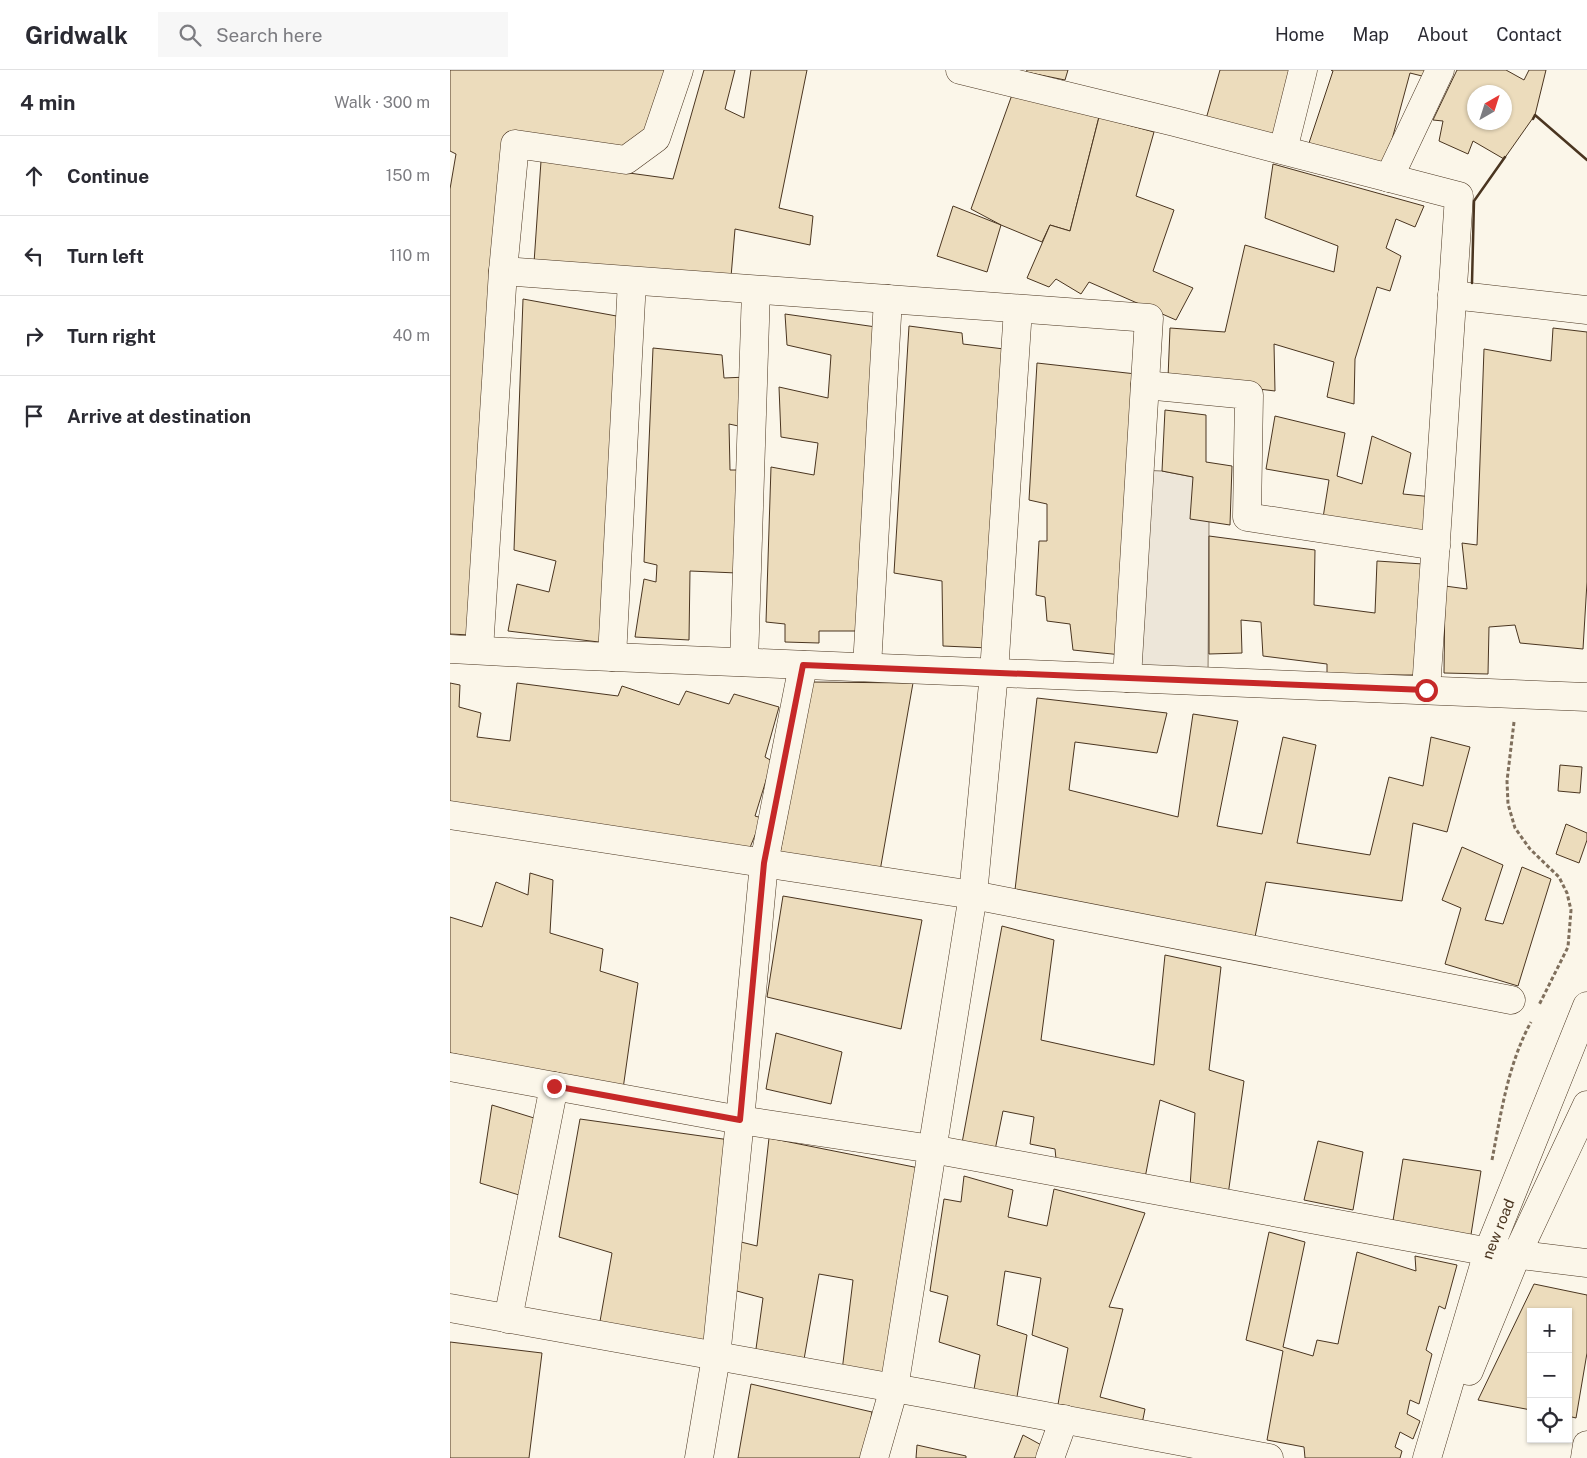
<!DOCTYPE html>
<meta charset="utf-8">
<style>
:root{--surface:#fff;--page:#f7f7f7;--text:#2b2b33;--muted:#7c7c81;--line:#e1e1e2}
body{margin:0;font-family:"Public Sans",sans-serif;background:var(--page);color:var(--text)}
.controls{position:absolute;right:15px;bottom:15px;display:grid;overflow:hidden;border-radius:0px;box-shadow:0 1px 4px #0004}
.controls button{width:45px;height:45px;display:grid;place-items:center;padding:0;border:0;border-bottom:1px solid var(--line);background:var(--surface);color:var(--text);font:25px sans-serif}
.compass{position:absolute;left:1017px;top:15px;width:45px;height:45px;border-radius:50%;background:var(--surface);box-shadow:0 1px 4px #0004;rotate:39deg}
.stop{position:absolute;width:15px;height:15px;margin:-11px;border:4px solid #c62828;border-radius:50%;background:#fff}
.stop.end{background:#c62828;border-color:#fff;box-shadow:0 1px 5px #0008}
.list{margin:0;padding:0;list-style:none}
h2{display:flex;justify-content:space-between;align-items:center;height:65px;margin:0;padding:0 20px;font-size:21px}
h2 small{font-size:16px;font-weight:400;color:var(--muted)}
.list li{display:grid;grid-template-columns:32px 1fr auto;gap:15px;align-items:center;box-sizing:border-box;height:80px;padding:0 20px;border-top:1px solid var(--line)}
.list b{display:block;font-size:19px;white-space:nowrap}
.list em{font-size:16px;font-style:normal;color:var(--muted)}
.icon{flex:none;width:28px;height:28px;fill:none;stroke:currentColor;stroke-width:2;stroke-linecap:round;stroke-linejoin:round}
.map{position:relative;flex:none;width:1137px;height:1388px;overflow:hidden}
header{display:flex;align-items:center;gap:30px;box-sizing:border-box;height:70px;padding:0 25px;background:var(--surface);border-bottom:1px solid var(--line)}
header strong{font-size:24px}
nav{display:flex;gap:28px;margin-inline-start:auto;font-size:18px}
.search{width:350px;height:45px;background:var(--page);display:flex;align-items:center;gap:12px;box-sizing:border-box;padding:0 18px;border-radius:0px;color:var(--muted);font-size:19px}
main{display:flex}
aside{flex:1;background:var(--surface)}
.map>svg:first-child{display:block}
</style>
<header>
<strong>Gridwalk</strong>
<div class="search"><svg class="icon" aria-label="search" viewBox="0 0 24 24"><circle cx="10" cy="10" r="6"/><path d="M15 15l6 6"/></svg>Search here</div>
<nav><a>Home</a><a>Map</a><a>About</a><a>Contact</a></nav>
</header>
<main>
<aside>
<h2>4 min<small>Walk · 300 m</small></h2>
<ul class="list">
<li><svg class="icon" aria-label="ahead" viewBox="0 0 24 24"><path d="M12 20V5M6 11l6-6 6 6"/></svg><div><b>Continue</b></div><em>150 m</em></li>
<li><svg class="icon" aria-label="left" viewBox="0 0 24 24"><path d="M17 20v-9H6M10 6l-5 5 5 5"/></svg><div><b>Turn left</b></div><em>110 m</em></li>
<li><svg class="icon" aria-label="right" viewBox="0 0 24 24"><path d="M7 20v-9h11M14 6l5 5-5 5"/></svg><div><b>Turn right</b></div><em>40 m</em></li>
<li><svg class="icon" aria-label="arrive" viewBox="0 0 24 24"><path d="M6 21V4h12l-3 4 3 4H6"/></svg><div><b>Arrive at destination</b></div></li>
</ul>
</aside>
<div class="map">
<svg width="1137" height="1388" viewBox="0 0 1137 1388">
<rect width="100%" height="100%" fill="#fbf6e9"/>
<path fill="#ede6d9" stroke="#887966" d="M690 400 712 401 743 407 759 452 758 607 677 608Z"/>
<g fill="#ecdcbc" stroke="#4a3520" fill-rule="evenodd">
<path d="M0 0H215L197 65 168 78 56 63 29 410 20 565 0 564V119L6 84 0 81Z"/>
<path d="M254 0H285L275 39 294 48 301 0H357L329 138 363 146 360 175 285 159 281 207 84 193 91 91 223 109Z"/>
<path d="M577 0H618L615 10 576 2Z"/>
<path d="M770 0H844L827 69 756 49Z"/>
<path d="M881 0H978L976 7 960 3 934 99 857 79 883 1Z"/>
<path d="M1007 0H1056L1074 10 1079 0H1096L1085 45 1054 89 1023 71 1018 84 989 71 993 51 983 50ZM1024 22H1054V52H1024Z"/>
<path d="M563 22 649 47 620 161 600 155 592 172 551 155 521 139Z"/>
<path d="M649 47 704 62 686 126 724 140 703 201 743 218 726 250 639 212 631 224 606 209 599 217 577 208 600 155 620 161Z"/>
<path d="M823 94 974 136 965 157 946 149 936 178 951 186 940 221 927 217 905 289 904 334 877 327 884 292 824 274 825 321 718 308 720 258 775 262 795 175 884 202 888 176 815 148Z"/>
<path d="M503 136 551 155 537 202 487 186Z"/>
<path d="M73 229 172 247 157 573 58 561 67 514 99 522 106 491 64 480Z"/>
<path d="M335 244 426 257 413 561H369V573L335 572V554L316 552 321 397 364 405 368 373 331 367 329 317 378 328 381 285 337 275Z"/>
<path d="M459 256 512 263 513 274 554 279 539 578 493 576 492 511 444 503Z"/>
<path d="M1103 258 1137 262V512L1133 579 1070 573 1065 555 1039 557 1038 604 994 603 995 516 1017 519 1012 473 1027 475 1034 279 1101 291Z"/>
<path d="M203 278 272 285 274 308 297 307 293 357 279 354 280 400H293L287 503 240 501 239 570 185 567 194 509 206 512 207 495 194 492Z"/>
<path d="M587 293 686 304 672 585 623 580 620 554 597 551 595 527 586 525 589 471H597V434L579 430Z"/>
<path d="M715 340 756 345V392L782 396 780 455 740 449 743 407 712 401Z"/>
<path d="M825 346 895 363 887 406 912 414 922 366 961 383 953 424 983 427 980 469 872 454 879 410 816 399Z"/>
<path d="M759 466 865 480 864 535 925 543 927 491 973 494 969 605H877V594L813 586 811 552 791 550 792 583 759 584Z"/>
<path d="M362 612 463 613 430 801 330 783Z"/>
<path d="M0 613 10 615 9 637 31 643 27 667 60 671 67 613 168 626 172 616 229 635 236 621 279 634 284 624 329 637 315 687 322 691 305 746 312 748 299 780 0 736Z"/>
<path d="M587 628 717 643 707 683 625 672 619 720 728 747 743 644 788 651 767 756 812 764 833 667 866 675 847 773 920 785 939 707 973 716 981 667 1020 677 997 762 963 753 952 831 816 812 804 872 565 820Z"/>
<path d="M1110 695 1132 697 1130 723 1108 721Z"/>
<path d="M1116 754 1137 763V770L1129 793 1106 784Z"/>
<path d="M1012 777 1053 795 1035 850 1053 854 1072 797 1101 809 1068 916 995 894 1011 838 992 830Z"/>
<path d="M80 803 103 810 100 863 153 879 150 901 188 913 173 1019 0 983V847L32 857 46 812 78 825Z"/>
<path d="M333 826 472 850 451 959 317 927Z"/>
<path d="M552 856 604 870 591 970 704 995 715 885 771 897 759 1000 794 1011 778 1125 740 1117 745 1043 710 1030 695 1108 606 1089 605 1079 580 1074 584 1047 553 1041 545 1080 512 1073Z"/>
<path d="M326 963 392 982 381 1034 316 1019Z"/>
<path d="M42 1035 84 1048 69 1125 30 1113Z"/>
<path d="M130 1049 280 1070 259 1279 149 1257 162 1183 109 1167Z"/>
<path d="M319 1068 469 1098 438 1310 392 1301 403 1210 369 1204 353 1295 305 1286 313 1228 283 1220 287 1171 307 1176Z"/>
<path d="M868 1071 913 1082 903 1140 854 1130Z"/>
<path d="M953 1089 1031 1101 1020 1171 942 1157Z"/>
<path d="M514 1106 563 1120 558 1147 597 1156 604 1119 695 1143 659 1237 673 1239 650 1327 695 1339 691 1359 607 1340 618 1278 582 1265 591 1208 555 1201 547 1255 577 1265 566 1333 523 1325 530 1285 489 1272 498 1226 480 1221 494 1129 511 1132Z"/>
<path d="M819 1162 855 1172 833 1277 863 1286 867 1270 888 1274 907 1182 966 1201 965 1186 1007 1195 995 1239 989 1236 976 1280 982 1284 969 1334 960 1330 957 1344 970 1351 963 1369 950 1362 945 1377 952 1381 950 1388H855L854 1377 817 1370 833 1281 796 1270Z"/>
<path d="M1084 1214 1137 1225V1283L1126 1348 1118 1346V1242H1081V1340L1028 1330Z"/>
<path d="M0 1272 92 1283 79 1388H0Z"/>
<path d="M301 1314 422 1342 414 1388H288Z"/>
<path d="M573 1365 595 1377 591 1388H564Z"/>
<path d="M467 1375 516 1386V1388H466Z"/>
</g>
<g fill="none" stroke-linecap="round" stroke-linejoin="round">
<g stroke="#4a3520" stroke-width="29">
<g id="minor">
<path d="M510 0 724 52 1009 126 976 620"/>
<path d="M833 80 853 0"/>
<path d="M939 108 990 0"/>
<path d="M53 201 65 74 176 90 206 68 229 0"/>
<path d="M1002 225 1137 240"/>
<path d="M695 315 799 325 797 447 986 476"/>
<path d="M0 579 114 585 1137 627"/>
<path d="M29 580 53 201 699 248 677 608"/>
<path d="M162 587 182 211"/>
<path d="M294 592 306 220"/>
<path d="M417 597 438 229"/>
<path d="M0 745 523 825 1061 930"/>
<path d="M0 997 104 1016 58 1249"/>
<path d="M104 1016 290 1050 482 1079 1029 1180 1137 1193"/>
<path d="M0 1238 483 1325 819 1388"/>
<path d="M249 1388 266 1287 290 1050 314 793 353 595"/>
<path d="M424 1388 444 1318 523 825 544 603 568 239"/>
<path d="M600 1388 614 1349"/>
<path d="M1135 1388 1137 1375"/>
</g>
</g>
<g stroke="#4a3520" stroke-width="29">
<g id="major">
<path d="M1019 1301 1067 1184 1137 1035"/>
<path id="s1" d="M977 1388 1038 1182 1137 936"/>
</g>
</g>
<g stroke="#7f6f5c" stroke-width="3" stroke-dasharray="4 2.5" stroke-linecap="butt">
<path d="M1064 652 1057 711 1058 734 1065 758 1080 779 1109 807 1117 823 1121 840 1118 877 1089 935"/>
<path d="M1042 1090C1051 1043 1058 994 1081 952"/>
</g>
<use href="#minor" stroke="#fbf6e9" stroke-width="28"/>
<use href="#major" stroke="#fbf6e9" stroke-width="28"/>
<g stroke="#4a3520" stroke-width="2.5">
<path d="M1083 49 1085 45 1137 90"/>
<path d="M1022 213 1024 131 1055 87"/>
</g>
</g>
<g fill="none" stroke-linecap="round" stroke-linejoin="round">
<path stroke="#c62828" stroke-width="6" d="M104 1016 290 1050 314 793 353 595 976 620"/>
</g>
<g text-anchor="middle" dominant-baseline="central" stroke-width="4" stroke-linejoin="round" paint-order="stroke">
<g font-size="15" fill="#4a3520" stroke="#fbf6e9">
<text stroke="none"><textPath href="#s1" startOffset="240">new road</textPath></text>
</g>
</g>
</svg>
<div class="controls">
<button>+</button>
<button>−</button>
<button><svg class="icon" aria-label="locate" viewBox="0 0 24 24"><circle cx="12" cy="12" r="6"/><path d="M12 2v4M12 18v4M2 12h4M18 12h4"/></svg></button>
</div>
<svg class="compass" viewBox="-18 -18 36 36"><path d="M0-13l5 13h-10z" fill="#e53935"/><path d="M0 13l5-13h-10z" fill="#7c7c81"/></svg>
<div class="stop" style="left:976px;top:620px"></div>
<div class="stop end" style="left:104px;top:1016px"></div>
</div>
</main>
